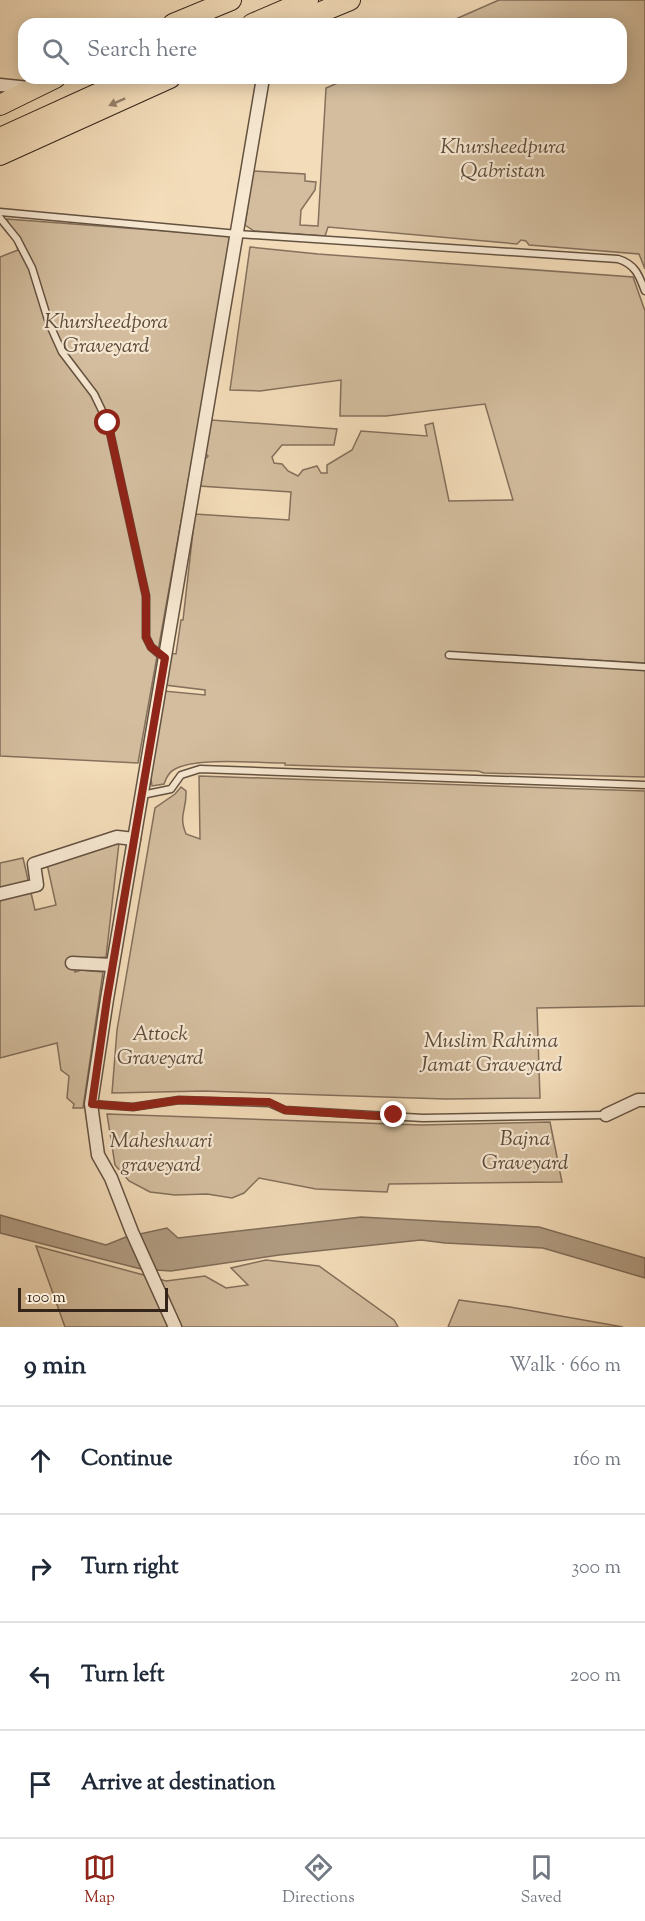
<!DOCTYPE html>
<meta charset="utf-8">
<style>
:root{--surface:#fff;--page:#f6f6f7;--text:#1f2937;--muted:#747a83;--line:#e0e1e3;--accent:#8f2418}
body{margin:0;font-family:"Sorts Mill Goudy",serif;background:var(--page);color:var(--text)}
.scale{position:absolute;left:18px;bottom:15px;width:150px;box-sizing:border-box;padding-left:6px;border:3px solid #352419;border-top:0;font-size:16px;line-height:21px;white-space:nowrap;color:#352419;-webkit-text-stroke:4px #f7e8d2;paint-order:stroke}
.stop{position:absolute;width:18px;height:18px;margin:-14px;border:4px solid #8f2418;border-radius:50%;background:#fff}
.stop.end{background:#8f2418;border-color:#fff;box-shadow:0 2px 6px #0008}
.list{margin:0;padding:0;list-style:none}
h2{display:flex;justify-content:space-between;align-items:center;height:78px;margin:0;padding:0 24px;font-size:26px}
h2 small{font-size:20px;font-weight:400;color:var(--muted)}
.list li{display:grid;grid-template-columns:39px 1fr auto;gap:18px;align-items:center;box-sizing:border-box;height:108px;padding:0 24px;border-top:2px solid var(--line)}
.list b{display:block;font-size:22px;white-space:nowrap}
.list em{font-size:20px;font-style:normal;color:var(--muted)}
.icon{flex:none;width:33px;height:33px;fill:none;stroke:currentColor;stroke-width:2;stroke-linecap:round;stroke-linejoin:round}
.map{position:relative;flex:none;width:645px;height:1327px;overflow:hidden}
.search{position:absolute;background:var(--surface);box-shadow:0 3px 15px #0003;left:18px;right:18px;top:18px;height:66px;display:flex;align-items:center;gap:15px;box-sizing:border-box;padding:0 21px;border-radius:18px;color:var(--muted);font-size:22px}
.sheet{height:510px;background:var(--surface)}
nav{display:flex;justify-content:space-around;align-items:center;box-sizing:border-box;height:84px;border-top:2px solid var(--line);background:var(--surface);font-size:16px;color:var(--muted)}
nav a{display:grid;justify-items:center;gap:3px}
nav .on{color:var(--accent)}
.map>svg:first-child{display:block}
</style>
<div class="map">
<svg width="645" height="1327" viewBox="0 0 645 1327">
<rect width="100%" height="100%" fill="#f3dcb9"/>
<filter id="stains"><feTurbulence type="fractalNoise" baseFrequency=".00333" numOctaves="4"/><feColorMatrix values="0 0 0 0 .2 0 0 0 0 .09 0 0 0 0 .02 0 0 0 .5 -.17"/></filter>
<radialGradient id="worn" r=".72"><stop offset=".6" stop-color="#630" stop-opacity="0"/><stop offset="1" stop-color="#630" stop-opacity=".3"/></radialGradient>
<g fill="#d3bd9e" stroke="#84705c" stroke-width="1.5">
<path d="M499 0H645V269L639 254 529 245 526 241 521 240 517 244 328 227 325 236 254 231 245 225 253 171 305 174V181L316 182 315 190 301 210 300 225 318 226 326 88 349 78H621V24H450L451 21Z"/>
<path d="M7 219 232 236 138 763 0 756V257L18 250Z"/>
<path d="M250 247 318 254 633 277 645 311V663L449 652 645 669V777L484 773 478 771 285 765V763C258 763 197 757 175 769 169 772 166 778 164 784L152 786 150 772 164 691 205 695V690L165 685 169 653 176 654 181 620H183L195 514 289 520 291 492 199 486 203 461 208 456 204 452 211 420 337 429 334 445H282L272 457 274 463 282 464 288 471 298 476 303 470 317 466 321 473H327V465L352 450 361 431 427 436 425 425 433 423 449 501 513 500 485 404 386 416H340L341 380 260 391 230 390Z"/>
<path d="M199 776 645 791V1006L537 1008 540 1098 445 1099 204 1091 112 1093 117 1030 155 808 175 794 181 787 186 791C187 810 178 815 186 834L200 839Z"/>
<path d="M119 843 106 957 71 960 75 972 81 970 103 972 83 1108H73L74 1104 67 1098 69 1076 61 1070 57 1043 0 1058V863L23 858 35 910 56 905 47 864Z"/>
<path d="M107 1114 421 1125 550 1122 562 1182 389 1184 387 1192 316 1189 259 1178 244 1193 232 1198 207 1194 175 1195 150 1192 129 1181 115 1165Z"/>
<path d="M36 1246 166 1281 205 1276 226 1288 248 1285 231 1268 266 1260 319 1266 394 1320 398 1327H65Z"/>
<path d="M459 1300 510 1307 623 1327H448Z"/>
</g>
<path fill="#b29d83" stroke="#806d59" stroke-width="1.5" d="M0 1215 106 1245 126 1237 167 1228 178 1238 361 1217 539 1227 645 1258V1278L543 1248 445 1243 421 1240 279 1255 171 1271 141 1269 0 1233Z"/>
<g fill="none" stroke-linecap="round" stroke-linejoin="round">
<g stroke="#645241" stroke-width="9">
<g id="service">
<path d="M0 212 238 234 618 259C635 264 639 275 645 291"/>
<path d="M0 218 17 239 32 268 49 323 62 352 94 394 108 423 146 596V637L151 647 164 658"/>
<path d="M449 655 645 667"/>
<path d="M142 795 171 789 181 775 200 769 645 785"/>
<path d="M91 1104 133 1107 179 1100 269 1103 285 1110 423 1118 606 1115"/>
</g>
</g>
<g stroke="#645241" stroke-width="15">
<g id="minor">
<path d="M0 85 29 88"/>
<path d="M0 894 37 885 34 864 117 837 134 839"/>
<path d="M72 963 112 965"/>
<path d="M606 1115 638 1100H645"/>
<path d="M175 1327 132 1232 111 1178 98 1155 91 1104 107 999 263 78"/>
</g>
</g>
<g stroke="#352419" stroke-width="22">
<g id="trunk">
<path d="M173 24 231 0"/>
<path d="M252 24 308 0"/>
<path d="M292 24 350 0"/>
<path d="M0 105 55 78"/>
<path d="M0 138 132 78"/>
<path d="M0 155 170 78"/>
</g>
</g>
<use href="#service" stroke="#f7e8d2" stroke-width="6"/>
<use href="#minor" stroke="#f7e8d2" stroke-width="12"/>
<use href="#trunk" stroke="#f3dcb9" stroke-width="20"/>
</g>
<defs><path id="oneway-solid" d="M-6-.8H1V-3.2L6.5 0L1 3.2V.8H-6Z" transform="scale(1.5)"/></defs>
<use fill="#948069" href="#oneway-solid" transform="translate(117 102) rotate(156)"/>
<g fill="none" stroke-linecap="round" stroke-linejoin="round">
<path stroke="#8f2418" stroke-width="8" d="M108 423 146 596V637L151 647 165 658 107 999 92 1104 133 1107 179 1100 269 1102 285 1110 378 1116 394 1115"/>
</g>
<g text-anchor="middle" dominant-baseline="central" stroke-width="4.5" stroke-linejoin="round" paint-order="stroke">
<g font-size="21" font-style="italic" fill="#5c4a3a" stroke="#f7e8d2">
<text x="503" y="148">Khursheedpura<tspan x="503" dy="24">Qabristan</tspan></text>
<text x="106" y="323">Khursheedpora<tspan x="106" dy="24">Graveyard</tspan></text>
<text x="160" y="1035">Attock<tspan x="160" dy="24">Graveyard</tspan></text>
<text x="491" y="1042">Muslim Rahima<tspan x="491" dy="24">Jamat Graveyard</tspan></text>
<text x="525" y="1140">Bajna<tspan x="525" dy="24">Graveyard</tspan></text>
<text x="161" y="1142">Maheshwari<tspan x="161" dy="24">graveyard</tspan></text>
</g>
</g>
<rect width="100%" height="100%" filter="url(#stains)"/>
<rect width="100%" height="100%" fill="url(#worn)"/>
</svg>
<div class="scale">100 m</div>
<div class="stop" style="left:108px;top:423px"></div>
<div class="stop end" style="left:394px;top:1115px"></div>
<div class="search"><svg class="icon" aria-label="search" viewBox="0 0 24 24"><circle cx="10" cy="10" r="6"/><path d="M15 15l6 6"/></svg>Search here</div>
</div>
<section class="sheet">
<h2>9 min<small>Walk · 660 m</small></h2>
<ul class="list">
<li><svg class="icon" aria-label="ahead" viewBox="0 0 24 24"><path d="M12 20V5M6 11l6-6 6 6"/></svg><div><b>Continue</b></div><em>160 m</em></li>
<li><svg class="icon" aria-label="right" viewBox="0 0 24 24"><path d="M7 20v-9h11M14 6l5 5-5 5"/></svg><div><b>Turn right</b></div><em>300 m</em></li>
<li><svg class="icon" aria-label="left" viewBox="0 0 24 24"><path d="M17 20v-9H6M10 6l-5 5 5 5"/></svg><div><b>Turn left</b></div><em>200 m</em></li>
<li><svg class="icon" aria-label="arrive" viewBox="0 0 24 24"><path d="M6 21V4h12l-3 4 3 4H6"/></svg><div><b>Arrive at destination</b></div></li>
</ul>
</section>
<nav>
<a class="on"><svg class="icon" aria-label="map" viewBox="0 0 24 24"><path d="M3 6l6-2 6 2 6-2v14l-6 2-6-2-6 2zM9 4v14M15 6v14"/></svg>Map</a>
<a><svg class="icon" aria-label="directions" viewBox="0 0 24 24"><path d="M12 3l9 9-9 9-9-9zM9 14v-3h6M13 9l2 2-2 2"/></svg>Directions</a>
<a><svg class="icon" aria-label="saved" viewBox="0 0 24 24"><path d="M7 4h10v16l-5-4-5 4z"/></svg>Saved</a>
</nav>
